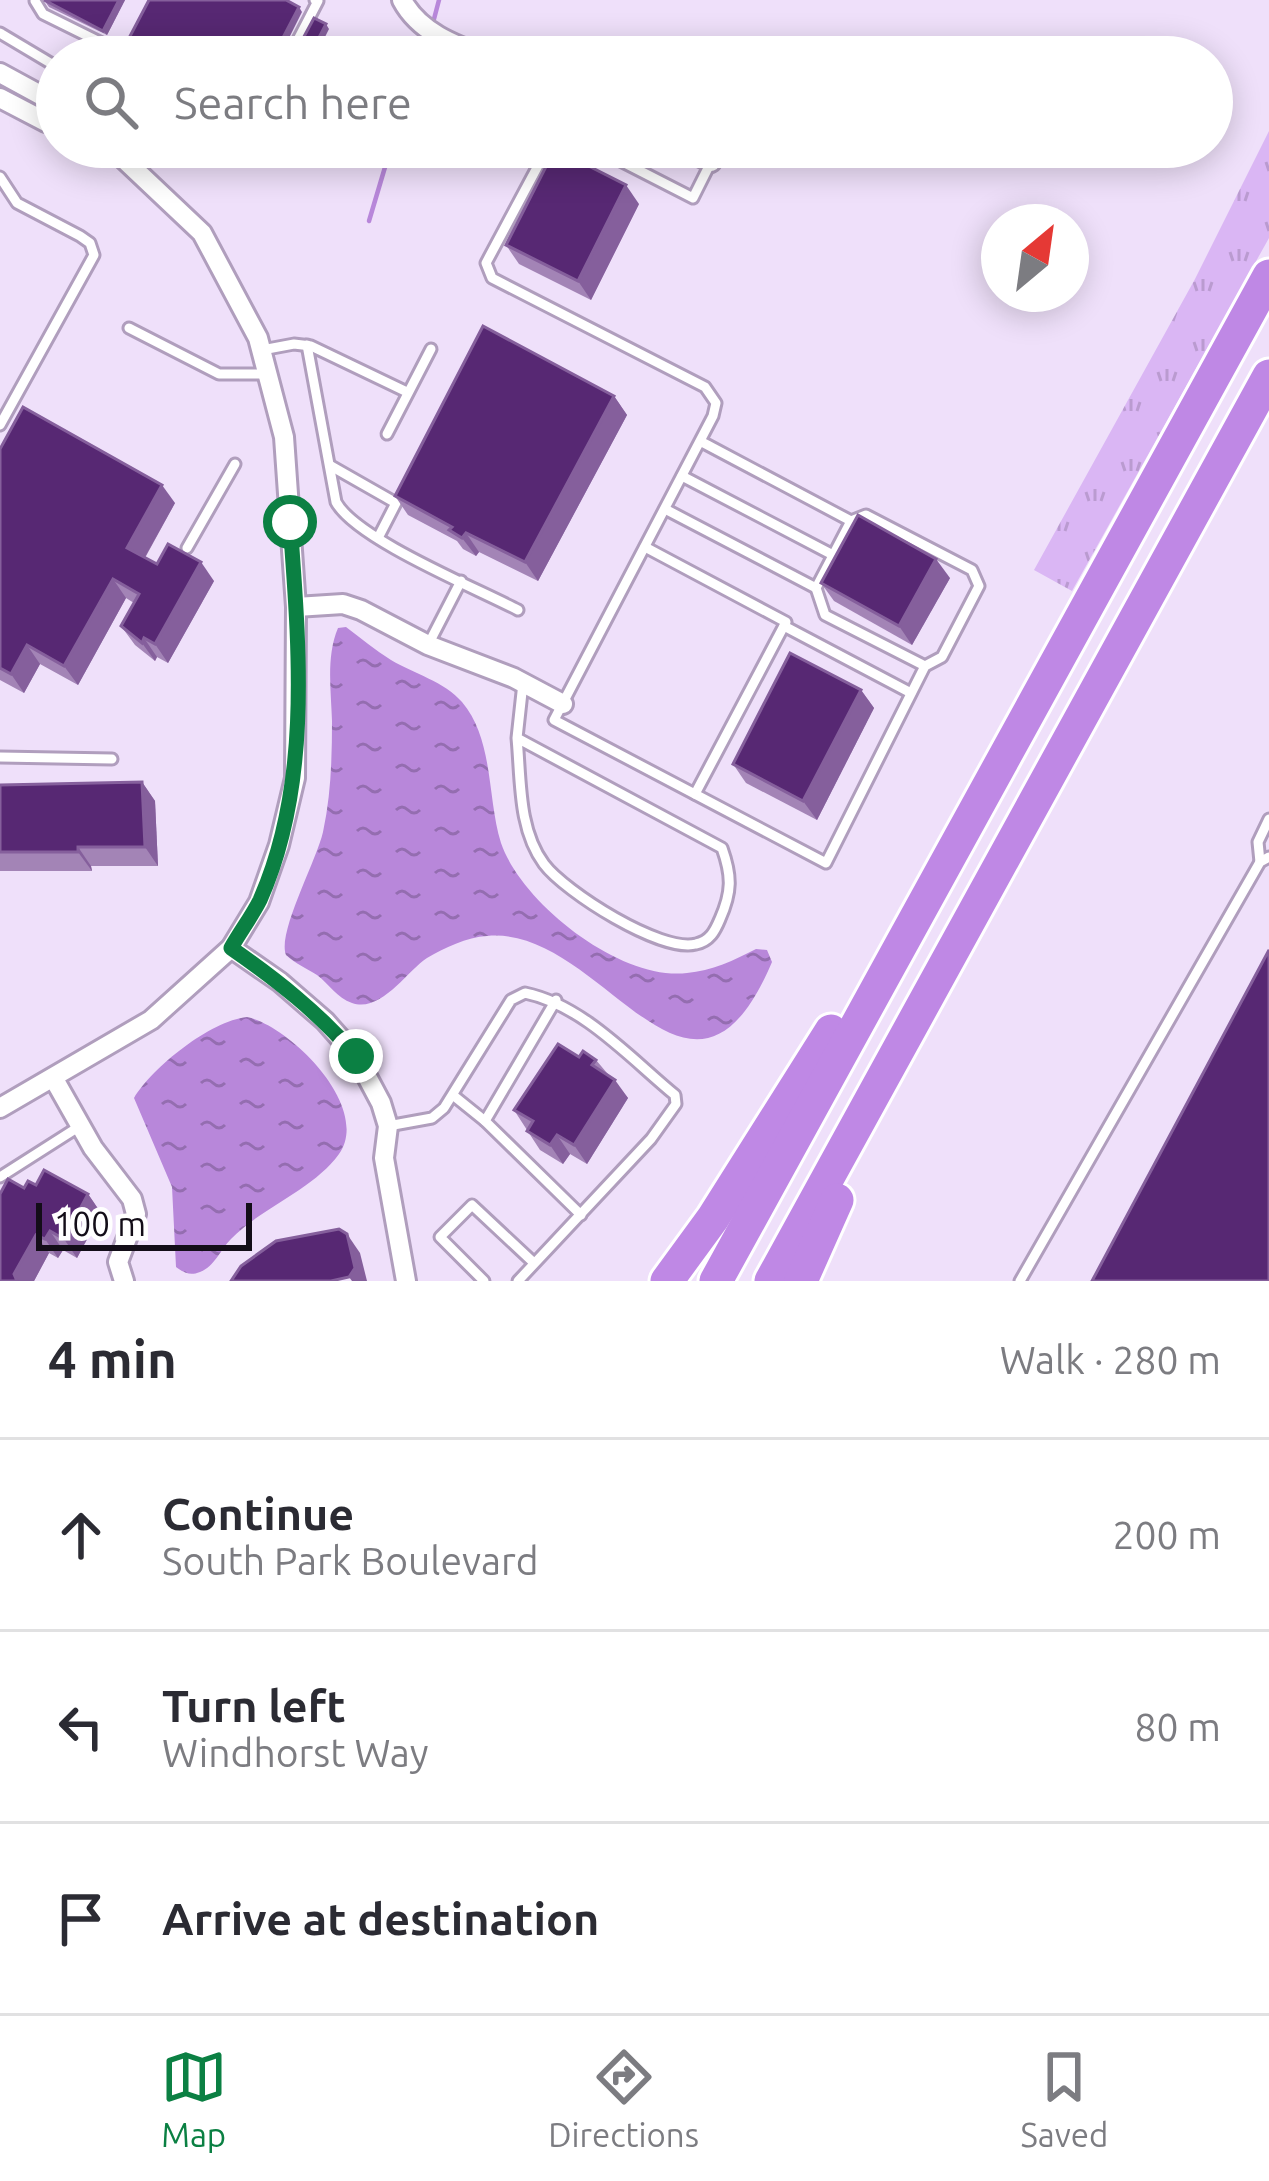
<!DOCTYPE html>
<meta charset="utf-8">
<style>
body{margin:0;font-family:Ubuntu,sans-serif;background:#f7f7f7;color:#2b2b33}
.compass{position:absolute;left:981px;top:204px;width:108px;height:108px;border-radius:50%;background:#fff;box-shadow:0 6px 30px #0003;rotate:29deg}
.scale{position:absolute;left:36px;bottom:30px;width:216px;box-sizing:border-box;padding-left:12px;border:6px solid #130d18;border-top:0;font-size:33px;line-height:42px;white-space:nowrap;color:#130d18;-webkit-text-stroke:9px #fff;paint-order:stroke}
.stop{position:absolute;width:36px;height:36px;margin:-27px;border:9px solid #0b8043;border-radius:50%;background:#fff}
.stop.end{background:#0b8043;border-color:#fff;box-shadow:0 3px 12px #0008}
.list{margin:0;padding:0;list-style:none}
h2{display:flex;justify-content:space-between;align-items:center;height:156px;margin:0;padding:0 48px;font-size:51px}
h2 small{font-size:39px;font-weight:400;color:#7c7c81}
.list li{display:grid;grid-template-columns:78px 1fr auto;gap:36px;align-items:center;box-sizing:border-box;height:192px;padding:0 48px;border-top:3px solid #e1e1e2}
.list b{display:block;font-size:45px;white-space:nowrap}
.list p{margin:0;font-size:39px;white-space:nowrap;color:#7c7c81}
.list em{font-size:39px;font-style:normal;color:#7c7c81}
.icon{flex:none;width:66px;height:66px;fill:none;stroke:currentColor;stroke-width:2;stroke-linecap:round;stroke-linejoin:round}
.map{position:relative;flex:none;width:1269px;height:1281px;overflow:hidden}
.search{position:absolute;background:#fff;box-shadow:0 6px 30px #0003;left:36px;right:36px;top:36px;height:132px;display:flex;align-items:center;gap:30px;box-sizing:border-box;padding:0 42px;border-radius:66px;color:#7c7c81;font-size:45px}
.sheet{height:732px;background:#fff}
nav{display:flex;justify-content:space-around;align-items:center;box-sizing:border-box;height:168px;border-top:3px solid #e1e1e2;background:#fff;font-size:33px;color:#7c7c81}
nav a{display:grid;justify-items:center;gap:6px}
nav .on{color:#0b8043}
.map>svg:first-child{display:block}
.grass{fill:url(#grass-tufts)}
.water{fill:url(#water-ripples)}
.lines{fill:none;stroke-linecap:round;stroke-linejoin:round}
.stream{stroke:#b887da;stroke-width:4.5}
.service-casing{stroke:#b09ebd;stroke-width:15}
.minor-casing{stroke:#b09ebd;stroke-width:24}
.motorway-casing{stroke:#fff;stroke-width:39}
.service{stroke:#fff;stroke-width:9}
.minor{stroke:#fff;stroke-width:18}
.motorway{stroke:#bf88e5;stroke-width:33}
.wall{fill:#a384b6}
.shaded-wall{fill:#855f9c}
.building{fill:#572873;stroke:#855f9c;stroke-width:3}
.route{stroke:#0b8043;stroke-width:15}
</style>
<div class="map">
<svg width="1269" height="1281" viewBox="0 0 1269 1281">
<defs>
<pattern id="grass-tufts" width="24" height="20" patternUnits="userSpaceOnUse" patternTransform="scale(3)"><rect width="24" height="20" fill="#dab6f4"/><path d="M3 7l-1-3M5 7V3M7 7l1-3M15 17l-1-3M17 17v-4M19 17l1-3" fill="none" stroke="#ba9bd0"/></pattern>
<pattern id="water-ripples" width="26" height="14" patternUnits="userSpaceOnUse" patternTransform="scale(3)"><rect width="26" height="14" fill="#b887da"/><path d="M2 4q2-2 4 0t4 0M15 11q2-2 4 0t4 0" fill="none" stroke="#946db0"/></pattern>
</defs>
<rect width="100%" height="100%" fill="#efe0fa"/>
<!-- grass -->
<polygon class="grass" points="1269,131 1269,238 1072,591 1034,570 1195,279"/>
<!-- water -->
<g class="water">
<path d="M346,627C361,638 375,650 391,660C413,673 445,682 462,702C494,740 487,798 501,843C522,904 621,981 687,973C711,971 735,960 756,949L767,950L772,962C690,1155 603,924 487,936C467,937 444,948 427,958C406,972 381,1013 352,1003C337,998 329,984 317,975C306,968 296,964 286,955C277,933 316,862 323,832C331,795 332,758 332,721C331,690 326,656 338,628Z"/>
<path d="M247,1017C290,1026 372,1107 339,1154C313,1190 262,1207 231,1239C221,1249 214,1267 200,1272C190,1276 184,1273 176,1267L172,1187L134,1098C153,1067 210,1021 247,1017Z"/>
</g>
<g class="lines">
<!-- stream -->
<g class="stream">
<polyline points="434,19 439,0"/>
<polyline points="422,57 429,36"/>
<polyline points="369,221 391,147"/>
</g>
<!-- service casing -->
<g class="service-casing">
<g id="service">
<polyline points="35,1 43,14 130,57"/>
<polyline points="0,33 57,67"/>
<polyline points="289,57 318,1 315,0"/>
<polyline points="548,147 486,263 492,278 705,387 716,403 713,416 554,720 826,863 925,666 942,657 979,586 972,570 866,515 851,521 700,441"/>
<polyline points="610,147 607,154 693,198 711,162"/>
<polyline points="0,177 17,203 80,236 90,243 94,255 0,425"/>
<polyline points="129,328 219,374 268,374"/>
<path d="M307,345L336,502C356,539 476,588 518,610"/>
<polyline points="262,350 294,344 311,346 407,392"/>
<polyline points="387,434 431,349"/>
<polyline points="331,466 396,503 378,538"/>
<polyline points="682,476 833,555"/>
<polyline points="665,509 816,588"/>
<polyline points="851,521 816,588 825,615 925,666"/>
<polyline points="645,547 786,622 695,794"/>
<polyline points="187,548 235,464"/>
<polyline points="784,626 911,693"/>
<polyline points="428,645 461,581"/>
<path d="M517,738C521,780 518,829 544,864C565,892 661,953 696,944C710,941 715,931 720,919C732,892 732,876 722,848L517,738L523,683"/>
<polyline points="0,757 112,759"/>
<polyline points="1260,862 1258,842 1269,819"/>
<polyline points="556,1000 485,1121 581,1215"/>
<polyline points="454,1096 485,1121"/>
<path d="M388,1126L432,1118L444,1108L511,1000L525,993C583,1005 630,1058 675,1095L676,1104L651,1139L518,1281"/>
<polyline points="0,1177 80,1126"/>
<polyline points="484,1281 440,1237 472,1205 534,1263"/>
<polyline points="1020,1281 1260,862 1269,857"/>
</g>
</g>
<!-- minor casing -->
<g class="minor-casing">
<g id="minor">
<path d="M402,0C419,32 454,45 487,57"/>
<polyline points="0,73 57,104"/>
<polyline points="0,98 46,122"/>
<polyline points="681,147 711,162"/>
<polyline points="296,607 343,604 361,610 428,645 514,678 563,704"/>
<polyline points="231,948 280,982 325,1021 356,1056 381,1103 388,1126 384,1158 406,1281"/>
<polyline points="54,1079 93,1148 132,1199 136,1214 118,1262 124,1281"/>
<polyline points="0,1108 151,1020 231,948 259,902 279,845 295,778 296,607 284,437 258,338 202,233 111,147"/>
</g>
</g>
<!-- motorway casing -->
<g class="motorway-casing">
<g id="motorway">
<polyline points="667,1281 713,1218 831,1031"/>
<polyline points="716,1281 1269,276"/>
<polyline points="771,1281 1269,376"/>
<polyline points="801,1281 837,1200"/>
</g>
</g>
<!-- service -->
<use href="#service" class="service"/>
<!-- minor -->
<use href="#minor" class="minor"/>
<!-- motorway -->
<use href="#motorway" class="motorway"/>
</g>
<!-- wall -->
<g class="wall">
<polygon points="44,0 125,0 107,35 49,7"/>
<polygon points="639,204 591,300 519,264 506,245"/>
<polygon points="614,396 627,415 538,581 479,552 476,556 463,549 457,541 408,515 395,496"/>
<polygon points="0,449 175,503 145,558 157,564 214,581 168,663 157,657 155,661 135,645 121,626 134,603 126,598 78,685 40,664 24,693 0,680"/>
<polygon points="950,578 912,645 834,601 821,583"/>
<polygon points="861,690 874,708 817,820 746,783 733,764"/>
<polygon points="142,782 155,801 158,866 91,866 92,871 0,871 0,785"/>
<polygon points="579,1057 596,1060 628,1098 587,1164 570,1154 563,1164 540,1150 514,1110"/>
<polygon points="36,1185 88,1194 101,1213 77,1258 63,1250 58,1258 49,1253 34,1281 24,1188"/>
</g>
<!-- shaded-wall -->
<g class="shaded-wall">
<polygon points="119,0 125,0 107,35 103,31"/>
<polygon points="299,7 302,12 281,54 282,57 280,57 277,49"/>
<polygon points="326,24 329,29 315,57 309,57"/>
<polygon points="626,185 639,204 591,300 578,281"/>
<polygon points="614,396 627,415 538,581 525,562"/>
<polygon points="162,485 175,503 140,566 127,548"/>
<polygon points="466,533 479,552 476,556 462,538"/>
<polygon points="936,559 950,578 912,645 899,626"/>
<polygon points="201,562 214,581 168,663 155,644"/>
<polygon points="113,579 126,598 78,685 64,666"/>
<polygon points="144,638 157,657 155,661 142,643"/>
<polygon points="27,645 40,664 24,693 11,674"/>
<polygon points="861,690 874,708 817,820 803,801"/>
<polygon points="142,782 155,801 158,866 145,847"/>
<polygon points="78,847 91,866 92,871 78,852"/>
<polygon points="615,1080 628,1098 587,1164 574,1145"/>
<polygon points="557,1135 570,1154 563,1164 550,1145"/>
<polygon points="88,1194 101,1213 77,1258 64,1239"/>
<polygon points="50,1231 63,1250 58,1258 45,1239"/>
<polygon points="347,1234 360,1253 367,1281 352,1281 349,1277"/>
<polygon points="36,1235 49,1253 34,1281 17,1281 14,1274"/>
</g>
<!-- building -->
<g class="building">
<polygon points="44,0 119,0 103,31"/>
<polygon points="149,0 286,0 299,7 277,49 280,57 153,57 127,42"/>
<polygon points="314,18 326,24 309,57 293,57"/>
<polygon points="555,149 626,185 578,281 506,245"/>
<polygon points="483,326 614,396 525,562 466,533 462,538 449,530 452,527 395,496"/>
<polygon points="23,407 162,485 127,548 157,564 168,544 201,562 155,644 144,638 142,643 121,626 139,594 113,579 64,666 27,645 11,674 0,668 0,449"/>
<polygon points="858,515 936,559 899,626 821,583"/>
<polygon points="790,653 861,690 803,801 733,764"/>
<polygon points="142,782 145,847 78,847 78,852 0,852 0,785"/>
<polygon points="1269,950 1269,1281 1092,1281"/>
<polygon points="558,1044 579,1057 583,1051 596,1060 592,1065 615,1080 574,1145 557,1135 550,1145 527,1131 533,1121 514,1110"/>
<polygon points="44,1170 88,1194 64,1239 50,1231 45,1239 36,1235 14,1274 17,1281 0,1281 0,1194 8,1179 24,1188 28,1181 36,1185"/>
<polygon points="339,1229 347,1234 355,1268 349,1277 331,1281 231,1281 241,1266 276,1241"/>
</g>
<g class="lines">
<!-- route -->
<path class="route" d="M290,522C299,646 312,783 260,900C252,916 240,932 231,948C277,980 319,1013 356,1056"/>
</g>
</svg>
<svg class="compass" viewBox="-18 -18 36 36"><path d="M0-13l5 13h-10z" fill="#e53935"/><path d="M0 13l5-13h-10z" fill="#7c7c81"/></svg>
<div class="scale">100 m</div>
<div class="stop" style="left:290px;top:522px"></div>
<div class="stop end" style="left:356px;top:1056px"></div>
<div class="search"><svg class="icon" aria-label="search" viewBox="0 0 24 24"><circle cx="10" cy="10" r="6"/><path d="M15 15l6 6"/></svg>Search here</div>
</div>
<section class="sheet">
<h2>4 min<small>Walk · 280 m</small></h2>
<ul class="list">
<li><svg class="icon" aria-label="ahead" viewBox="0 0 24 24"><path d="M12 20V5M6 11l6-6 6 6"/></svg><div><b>Continue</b><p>South Park Boulevard</p></div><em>200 m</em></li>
<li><svg class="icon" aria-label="left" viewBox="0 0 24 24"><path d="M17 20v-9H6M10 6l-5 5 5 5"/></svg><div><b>Turn left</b><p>Windhorst Way</p></div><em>80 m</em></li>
<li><svg class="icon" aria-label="arrive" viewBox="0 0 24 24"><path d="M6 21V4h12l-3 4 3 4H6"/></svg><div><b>Arrive at destination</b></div></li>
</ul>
</section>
<nav>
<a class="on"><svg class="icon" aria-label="map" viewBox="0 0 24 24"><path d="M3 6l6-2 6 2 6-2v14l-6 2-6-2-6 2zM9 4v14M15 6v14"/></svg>Map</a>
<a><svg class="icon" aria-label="directions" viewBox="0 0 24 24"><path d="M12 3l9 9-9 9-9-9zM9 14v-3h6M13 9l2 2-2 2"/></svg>Directions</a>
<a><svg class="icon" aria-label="saved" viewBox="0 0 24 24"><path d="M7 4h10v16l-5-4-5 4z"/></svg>Saved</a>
</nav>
